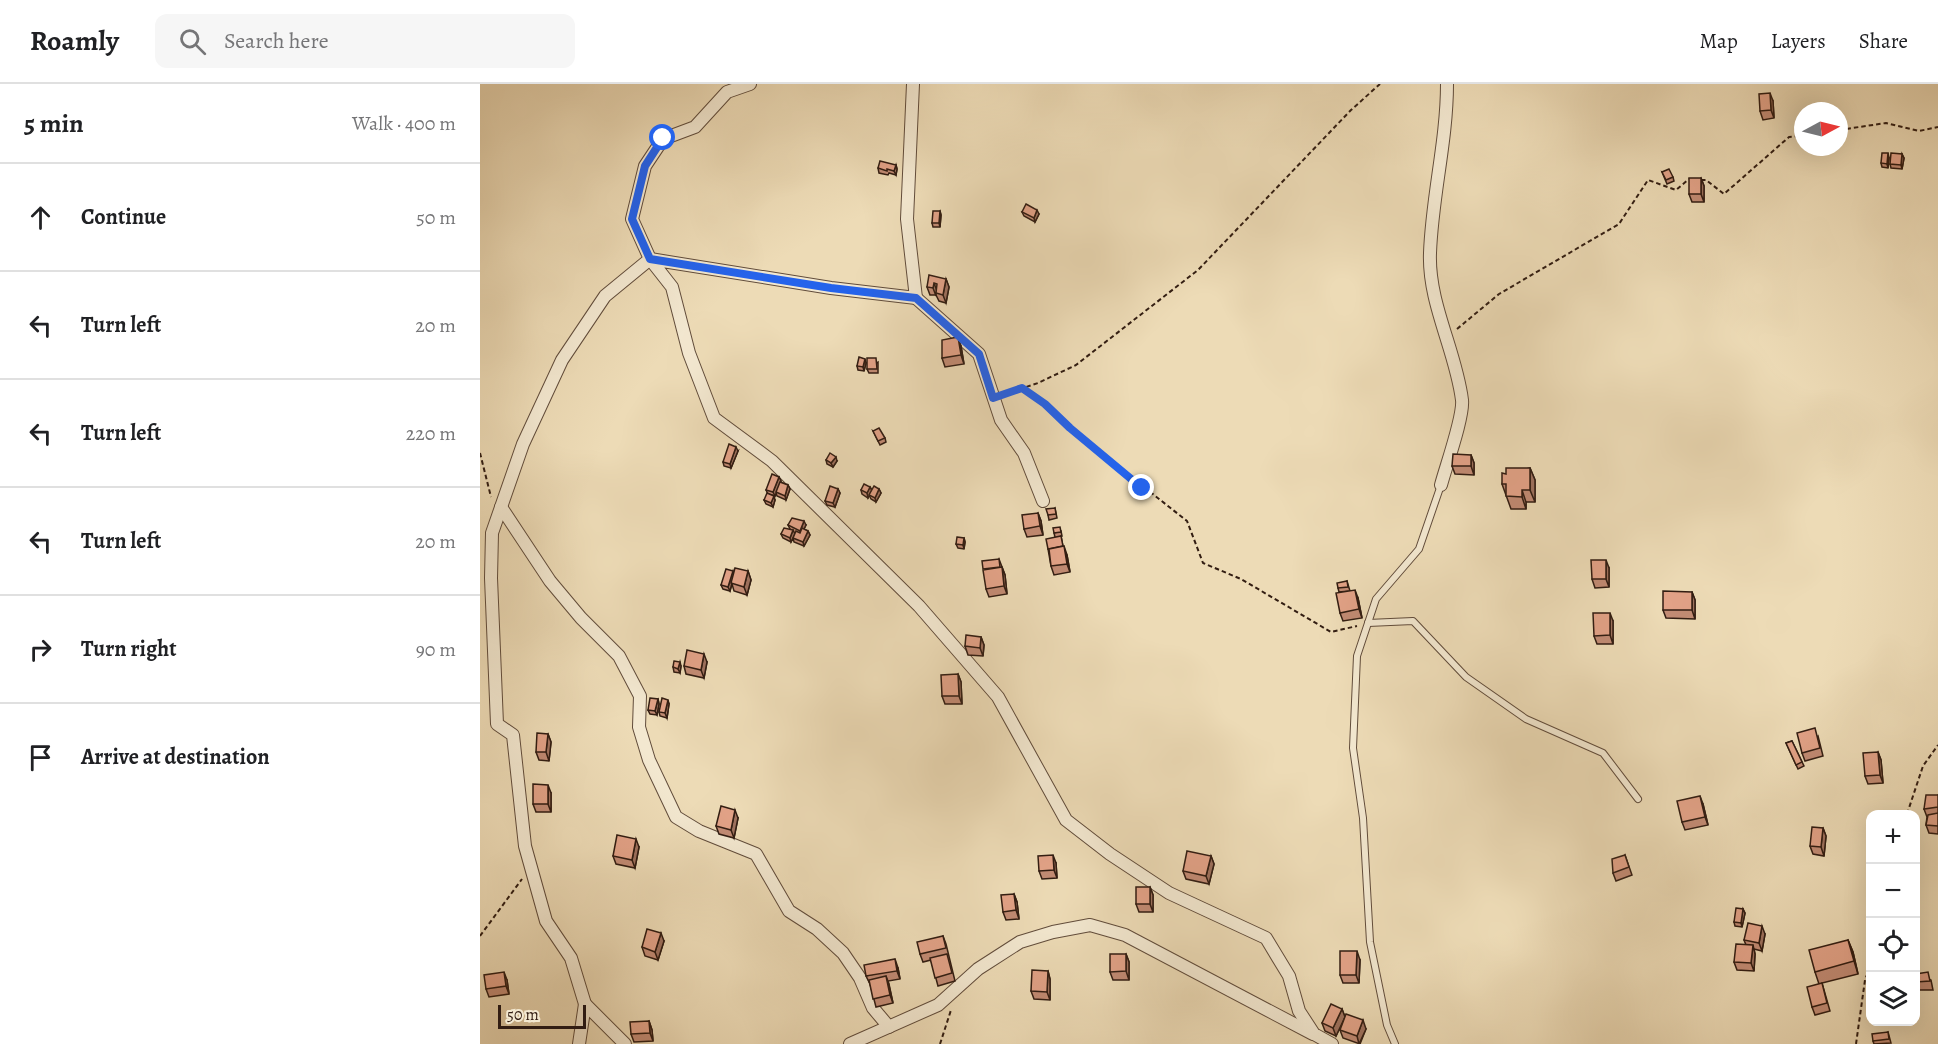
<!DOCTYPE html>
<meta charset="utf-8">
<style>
body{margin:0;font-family:Alegreya,serif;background:#f6f6f6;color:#202124}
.controls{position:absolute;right:18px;bottom:18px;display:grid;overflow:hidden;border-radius:12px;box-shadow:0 6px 24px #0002}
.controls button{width:54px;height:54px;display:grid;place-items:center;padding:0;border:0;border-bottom:2px solid #e0e0e0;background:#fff;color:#202124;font:30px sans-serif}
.compass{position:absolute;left:1314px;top:18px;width:54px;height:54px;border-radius:50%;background:#fff;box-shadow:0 6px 24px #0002;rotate:83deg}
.scale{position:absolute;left:18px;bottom:15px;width:88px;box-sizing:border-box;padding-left:6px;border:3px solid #321d12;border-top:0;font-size:16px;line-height:21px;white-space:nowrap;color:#321d12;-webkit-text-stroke:4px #f3e8d0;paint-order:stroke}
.stop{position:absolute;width:18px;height:18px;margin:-14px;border:4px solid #2563eb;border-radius:50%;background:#fff}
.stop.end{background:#2563eb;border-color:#fff;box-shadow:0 2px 6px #0008}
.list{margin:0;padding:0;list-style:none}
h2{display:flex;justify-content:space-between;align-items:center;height:78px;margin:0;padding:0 24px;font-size:26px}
h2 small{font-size:20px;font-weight:400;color:#757577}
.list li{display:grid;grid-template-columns:39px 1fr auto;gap:18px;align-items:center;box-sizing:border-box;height:108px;padding:0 24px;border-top:2px solid #e0e0e0}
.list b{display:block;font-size:22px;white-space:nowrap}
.list em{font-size:20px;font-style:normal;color:#757577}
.icon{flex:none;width:33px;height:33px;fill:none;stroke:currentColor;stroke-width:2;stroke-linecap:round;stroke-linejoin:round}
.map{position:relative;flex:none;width:1458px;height:960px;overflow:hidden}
header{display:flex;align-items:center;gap:36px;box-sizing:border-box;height:84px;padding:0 30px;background:#fff;border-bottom:2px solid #e0e0e0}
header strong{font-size:28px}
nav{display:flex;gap:33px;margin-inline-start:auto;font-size:21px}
.search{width:420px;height:54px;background:#f6f6f6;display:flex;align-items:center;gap:15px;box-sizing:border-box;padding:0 21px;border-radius:12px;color:#757577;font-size:22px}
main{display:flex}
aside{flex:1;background:#fff}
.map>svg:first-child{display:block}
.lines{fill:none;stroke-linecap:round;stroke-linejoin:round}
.lane-casing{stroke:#614c3b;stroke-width:8}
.street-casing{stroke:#614c3b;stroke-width:14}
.path{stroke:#321d12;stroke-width:2;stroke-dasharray:4.5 3;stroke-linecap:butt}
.lane{stroke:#f3e8d0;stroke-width:6}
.street{stroke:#f3e8d0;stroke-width:12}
.wall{fill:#c28b74;stroke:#321d12;stroke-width:1.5}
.shaded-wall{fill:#9e715e;stroke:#321d12;stroke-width:1.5}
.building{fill:#e2a287;stroke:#321d12;stroke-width:1.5}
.route{stroke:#2563eb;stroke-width:8}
</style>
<header>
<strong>Roamly</strong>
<div class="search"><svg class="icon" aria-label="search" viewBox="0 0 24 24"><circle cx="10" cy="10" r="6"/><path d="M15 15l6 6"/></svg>Search here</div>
<nav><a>Map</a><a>Layers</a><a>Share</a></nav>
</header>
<main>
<aside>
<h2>5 min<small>Walk · 400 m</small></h2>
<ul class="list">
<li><svg class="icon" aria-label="ahead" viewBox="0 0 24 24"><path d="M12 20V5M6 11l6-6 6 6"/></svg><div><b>Continue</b></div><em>50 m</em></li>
<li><svg class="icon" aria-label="left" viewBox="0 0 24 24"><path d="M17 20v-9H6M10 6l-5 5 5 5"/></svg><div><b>Turn left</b></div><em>20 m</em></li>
<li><svg class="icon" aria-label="left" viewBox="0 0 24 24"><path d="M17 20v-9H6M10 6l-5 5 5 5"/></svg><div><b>Turn left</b></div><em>220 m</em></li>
<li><svg class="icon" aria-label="left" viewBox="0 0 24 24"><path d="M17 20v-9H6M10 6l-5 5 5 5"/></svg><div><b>Turn left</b></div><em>20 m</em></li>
<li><svg class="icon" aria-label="right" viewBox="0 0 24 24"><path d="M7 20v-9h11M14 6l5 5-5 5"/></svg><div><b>Turn right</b></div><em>90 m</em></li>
<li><svg class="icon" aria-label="arrive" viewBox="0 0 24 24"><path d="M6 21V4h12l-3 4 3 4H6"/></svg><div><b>Arrive at destination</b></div></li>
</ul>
</aside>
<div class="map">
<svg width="1458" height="960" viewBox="0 0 1458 960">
<rect width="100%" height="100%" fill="#eddbb6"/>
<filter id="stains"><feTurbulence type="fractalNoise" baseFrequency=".00333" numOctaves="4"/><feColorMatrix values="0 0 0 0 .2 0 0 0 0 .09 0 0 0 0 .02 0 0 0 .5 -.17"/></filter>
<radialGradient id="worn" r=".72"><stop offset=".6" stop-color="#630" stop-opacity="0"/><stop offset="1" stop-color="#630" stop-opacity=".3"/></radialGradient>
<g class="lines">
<!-- lane casing -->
<g class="lane-casing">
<g id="lane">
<polyline points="888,539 933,537 986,593 1046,635 1123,669 1158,715"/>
<polyline points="915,960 907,941 890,858 883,734 873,664 877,572 896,515 939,465 961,401"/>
</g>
</g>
<!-- street casing -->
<g class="street-casing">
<g id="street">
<polyline points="433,0 427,135 436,214 351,204 170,175 192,203 209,269 234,334 292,377 439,522 518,613 586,736 630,770 689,809 786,854 809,892 819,927 834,950 852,960"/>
<polyline points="436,214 499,270 521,336 544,369 563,417"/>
<path d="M961,401C966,382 984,332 982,316C976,267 948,219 950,169C952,112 967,57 967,0"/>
<polyline points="21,423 70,497 101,534 139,572 160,612 159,643 169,676 196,733 219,747 276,770 309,827 337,845 363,869 380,894 393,924 409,943"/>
<polyline points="105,920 91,874 66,837 45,762 33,651 17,640 11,494 12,449 43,360 82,276 125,212 170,175 152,135 165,82 183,55 215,43 247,8 270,0"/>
<polyline points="99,960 105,920 145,960"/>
<polyline points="370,960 458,921 498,885 540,858 573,848 610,841 645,851 833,950"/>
</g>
</g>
<!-- path -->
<g class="path">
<polyline points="1359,46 1406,39 1439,47 1458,43"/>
<polyline points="1221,96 1226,96 1244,110 1309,53 1323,52"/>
<polyline points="977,245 1019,210 1139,140 1168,96 1196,106 1209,95"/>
<polyline points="542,304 565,320 589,344 707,437 723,479 761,495 851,548 877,542"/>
<polyline points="525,310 558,299 596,281 718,186 871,26 900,0"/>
<polyline points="0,369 11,413"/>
<polyline points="1427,730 1443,682 1458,661"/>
<polyline points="0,852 42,795"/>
<polyline points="460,960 471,926"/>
<polyline points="1376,960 1385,896 1390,883"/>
</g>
<!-- lane -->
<use href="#lane" class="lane"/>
<!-- street -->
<use href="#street" class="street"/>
</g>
<!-- wall -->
<g class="wall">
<polygon points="1293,17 1294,34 1283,36 1280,27"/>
<polygon points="1422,70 1424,74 1422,85 1411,84 1410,80"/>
<polygon points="1409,74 1408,84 1402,83 1401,79"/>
<polygon points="416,81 417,85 416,91 409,89 408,91 399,89 398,84"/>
<polygon points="1182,88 1193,93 1194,97 1187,100"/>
<polygon points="1221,94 1224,102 1224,118 1212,118 1209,110"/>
<polygon points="460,127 461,131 460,143 453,143 452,139"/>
<polygon points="542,128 559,130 555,138 544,132"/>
<polygon points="466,195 469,203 466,219 459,217 456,211 450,211 447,203"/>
<polygon points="481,262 484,280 465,283 462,274"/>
<polygon points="398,278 398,289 389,289 387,285"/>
<polygon points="386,279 384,287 378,286 377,282"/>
<polygon points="393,347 405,354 406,358 400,361"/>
<polygon points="258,367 251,384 244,382 243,378"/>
<polygon points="991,371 994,379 994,391 975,390 972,382"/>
<polygon points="346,376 357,377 353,383 347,380"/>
<polygon points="1050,384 1055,396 1055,418 1046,418 1046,425 1031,425 1022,400 1026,390"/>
<polygon points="299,393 301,397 300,398 308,401 310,405 306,416 297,412 296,409 295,412 288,410 286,406"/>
<polygon points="390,403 392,406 399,405 401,409 396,418 391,415 389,411 388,414 382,410 381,406"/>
<polygon points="358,405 360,409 355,423 347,421 345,417"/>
<polygon points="284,416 295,416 293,423 286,420"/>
<polygon points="575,424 577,434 569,436 568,431"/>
<polygon points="558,429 561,437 563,451 547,453 544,445"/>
<polygon points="308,441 326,441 324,445 328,447 330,451 324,462 314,458 313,454 311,458 303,454 301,450 310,445"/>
<polygon points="581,447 582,452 581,452 583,463 587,471 590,488 574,491 571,482 568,465 575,453 574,449"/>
<polygon points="484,454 485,458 484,465 478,464 476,460"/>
<polygon points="519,475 525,491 527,510 509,513 506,505"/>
<polygon points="1129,484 1129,503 1115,504 1112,495"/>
<polygon points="268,487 271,496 267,511 254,507 252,500 250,507 243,505 241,501 254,490"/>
<polygon points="867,497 870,507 859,508 858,504"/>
<polygon points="1212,508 1215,516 1215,535 1186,534 1183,526"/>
<polygon points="878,514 882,534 863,537 860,529"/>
<polygon points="1133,537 1133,560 1117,560 1114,552"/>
<polygon points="501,553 504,561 503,572 488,571 485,562"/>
<polygon points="227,578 224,594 206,590 204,582"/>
<polygon points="201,582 200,589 194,588 193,583"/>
<polygon points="478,590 481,598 482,620 465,620 462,612"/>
<polygon points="178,615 179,620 177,631 170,630 168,626"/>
<polygon points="189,620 187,634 180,632 179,628"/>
<polygon points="68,650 71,658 69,677 59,676 56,668"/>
<polygon points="1338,652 1343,672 1325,677 1322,669"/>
<polygon points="1312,657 1324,682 1318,685 1306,659"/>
<polygon points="1398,668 1401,676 1403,699 1388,700 1385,692"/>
<polygon points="71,709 71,728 56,728 53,720"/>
<polygon points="1458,711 1458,750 1449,749 1446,741 1447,733 1444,725"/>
<polygon points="1223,720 1228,741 1205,746 1202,738"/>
<polygon points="258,734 254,754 239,750 236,742"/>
<polygon points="1343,744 1346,752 1344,772 1333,770 1330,762"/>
<polygon points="159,763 155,784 136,780 133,772"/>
<polygon points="1145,771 1152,791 1136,797 1133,789"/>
<polygon points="731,772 734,780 729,800 706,795 703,787"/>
<polygon points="576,779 577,794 562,795 559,787"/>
<polygon points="670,803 673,811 673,828 659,828 656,820"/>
<polygon points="534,810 537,818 539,835 526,836 523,828"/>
<polygon points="1263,825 1265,829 1262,843 1255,842 1254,838"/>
<polygon points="1285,850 1282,867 1274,865 1275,870 1274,887 1257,886 1254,878 1266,861 1264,856"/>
<polygon points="463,852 466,860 475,897 458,902 451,876 443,878 440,870"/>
<polygon points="1368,856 1373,868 1378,890 1342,899 1350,927 1335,931 1332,923 1339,900 1335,888"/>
<polygon points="184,857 178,876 165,872 162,863"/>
<polygon points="646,870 649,878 649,896 633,896 630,888"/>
<polygon points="880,876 879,899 863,899 860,891"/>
<polygon points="418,884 420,895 408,897 413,919 396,923 390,900 386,892"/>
<polygon points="568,887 570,895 570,916 554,915 551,907"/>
<polygon points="1436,890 1451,896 1453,906 1436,906"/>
<polygon points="27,896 29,910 9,913 6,905"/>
<polygon points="862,925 865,933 856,952 845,947 842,939"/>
<polygon points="169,937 172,946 173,957 154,958 151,950"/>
<polygon points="886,945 880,960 863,954 860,946"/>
<polygon points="1408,948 1411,959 1394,960 1393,957"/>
</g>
<!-- shaded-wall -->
<g class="shaded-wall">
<polygon points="1290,9 1293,17 1294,34 1291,26"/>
<polygon points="1408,69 1409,74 1408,84 1407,80"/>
<polygon points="1422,70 1424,74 1422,85 1421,81"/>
<polygon points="416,81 417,85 416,91 414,87"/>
<polygon points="1221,94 1224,102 1224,118 1221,110"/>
<polygon points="557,126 559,130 555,138 554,134"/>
<polygon points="460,127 461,131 460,143 459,139"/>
<polygon points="466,195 469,203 466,219 463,211"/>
<polygon points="454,199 457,207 456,209 456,212 453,204"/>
<polygon points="478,253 481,262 484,280 481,271"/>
<polygon points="385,275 386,279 384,287 383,283"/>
<polygon points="256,363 258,367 251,384 250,380"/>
<polygon points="991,371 994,379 994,391 991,382"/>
<polygon points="356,373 357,377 353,383 351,379"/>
<polygon points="1050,384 1055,396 1055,418 1050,406"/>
<polygon points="299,393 301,397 295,412 293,408"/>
<polygon points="308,401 310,405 306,416 305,412"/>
<polygon points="390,403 392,407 388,414 387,409"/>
<polygon points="358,405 360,409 355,423 353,419"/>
<polygon points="399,405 401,409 396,418 395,414"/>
<polygon points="1042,406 1046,418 1046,425 1042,413"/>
<polygon points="294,412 295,416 293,423 291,419"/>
<polygon points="558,429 561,437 563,451 560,442"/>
<polygon points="324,437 326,441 321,451 320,447"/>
<polygon points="313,446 315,450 311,458 310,454"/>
<polygon points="328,447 330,451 324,462 323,458"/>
<polygon points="484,454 485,458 484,465 483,461"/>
<polygon points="584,462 587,471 590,488 587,480"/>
<polygon points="1126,476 1129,484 1129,503 1126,495"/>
<polygon points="522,483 525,491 527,510 524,502"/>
<polygon points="253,487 254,491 250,507 248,503"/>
<polygon points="268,487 271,496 267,511 264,503"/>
<polygon points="875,506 878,514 882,534 879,525"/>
<polygon points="1212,508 1215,516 1215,535 1212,526"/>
<polygon points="1130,529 1133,537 1133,560 1130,551"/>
<polygon points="501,553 504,561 503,572 500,564"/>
<polygon points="224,570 227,578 224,594 221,586"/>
<polygon points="200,578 201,582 200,589 198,585"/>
<polygon points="478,590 481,598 482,620 479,612"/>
<polygon points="178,615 179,620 177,631 175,627"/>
<polygon points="188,616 189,620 187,634 185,629"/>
<polygon points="68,650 71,658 69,677 66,668"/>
<polygon points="1398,668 1401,676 1403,699 1400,691"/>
<polygon points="68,701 71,709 71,728 68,720"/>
<polygon points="1220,712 1223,720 1228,741 1225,733"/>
<polygon points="255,726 258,734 254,754 251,746"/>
<polygon points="1343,744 1346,752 1344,772 1341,763"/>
<polygon points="156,755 159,763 155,784 152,776"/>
<polygon points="573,771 576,779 577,794 574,786"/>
<polygon points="731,772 734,780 729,800 726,792"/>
<polygon points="670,803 673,811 673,828 670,820"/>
<polygon points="534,810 537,818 539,835 536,826"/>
<polygon points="1263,825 1265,829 1262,843 1261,839"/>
<polygon points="1282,842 1285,850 1282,867 1279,859"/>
<polygon points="181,849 184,857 178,876 175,868"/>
<polygon points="1368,856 1373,868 1378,890 1374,877"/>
<polygon points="1273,861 1275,870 1274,887 1271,879"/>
<polygon points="877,867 880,876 879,899 876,891"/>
<polygon points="646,870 649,878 649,896 646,887"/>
<polygon points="415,875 418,884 420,895 417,887"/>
<polygon points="568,887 570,895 570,916 567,908"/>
<polygon points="24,888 27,896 29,910 26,902"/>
<polygon points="406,892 409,900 413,919 410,911"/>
<polygon points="862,925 865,933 856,952 853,944"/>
<polygon points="883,936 886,945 879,960 877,952"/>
<polygon points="169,937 172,946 173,957 170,949"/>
</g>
<!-- building -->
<g class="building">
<polygon points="1290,9 1291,26 1280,27 1279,10"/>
<polygon points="1402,69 1408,69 1407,80 1401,79"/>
<polygon points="1411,69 1422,70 1421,81 1410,80"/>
<polygon points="400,77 416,81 414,87 407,85 407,87 398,84"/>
<polygon points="1189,85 1193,93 1186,96 1182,88"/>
<rect x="1209" y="94" width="12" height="16"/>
<polygon points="546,120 557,126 554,134 542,128"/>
<polygon points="453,127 460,127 459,139 452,139"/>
<polygon points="449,191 466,195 463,211 456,209 457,200 454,199 453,204 447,203"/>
<polygon points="478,253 481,271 462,274 462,256"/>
<polygon points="379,273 385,275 383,283 377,282"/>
<polygon points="387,274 396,274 397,285 387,285"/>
<polygon points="399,344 405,354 398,357 393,347"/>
<polygon points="249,360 256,363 250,380 243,378"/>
<polygon points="350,369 356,373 351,379 346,376"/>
<polygon points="973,370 991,371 991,382 972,382"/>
<polygon points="1026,384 1050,384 1050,406 1042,406 1042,413 1026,412 1026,400 1022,400 1022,389 1026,390"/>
<polygon points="292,390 299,393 293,408 286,406"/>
<polygon points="300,398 308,401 305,412 296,408"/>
<polygon points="384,400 390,403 387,409 381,406"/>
<polygon points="350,402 358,405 353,419 345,417"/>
<polygon points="394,402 399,405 395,414 389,411"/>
<polygon points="287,409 294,412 291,419 284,416"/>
<polygon points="575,424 576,430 568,431 566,425"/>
<polygon points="558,429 560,442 544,445 542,431"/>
<polygon points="312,434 324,437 320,447 308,441"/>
<polygon points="580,443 581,448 574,449 573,444"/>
<polygon points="304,444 313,446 310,454 301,450"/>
<polygon points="322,444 328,447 323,458 313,454 316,447 320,449"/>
<polygon points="581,452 583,462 568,465 566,455"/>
<polygon points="477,453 484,454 483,461 476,460"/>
<polygon points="584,462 587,480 571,482 569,465"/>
<polygon points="519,475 520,483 503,485 502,477"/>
<polygon points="1111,476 1126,476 1126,495 1112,495"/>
<polygon points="522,483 524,502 506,505 503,486"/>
<polygon points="255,484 268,487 264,503 251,499"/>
<polygon points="246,485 253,487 248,503 241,501"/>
<polygon points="867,497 868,503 858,504 857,499"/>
<polygon points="875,506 879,525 860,529 856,509"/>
<polygon points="1183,507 1212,508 1212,526 1183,526"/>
<polygon points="1113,529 1130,529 1130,551 1114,552"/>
<polygon points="486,551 501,553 500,564 485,562"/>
<polygon points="207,566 224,570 221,586 204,582"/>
<polygon points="194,577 200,578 198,585 193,583"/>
<polygon points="478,590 479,612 462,612 461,591"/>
<polygon points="170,614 178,615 175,627 168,626"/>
<polygon points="182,614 188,616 185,629 179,628"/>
<polygon points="1335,644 1340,664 1322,669 1317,649"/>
<polygon points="57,649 68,650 66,668 56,668"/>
<polygon points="1312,657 1322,678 1316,681 1306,659"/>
<polygon points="1398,668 1400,691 1385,692 1383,669"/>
<polygon points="53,700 68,701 68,720 53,720"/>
<polygon points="1446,711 1458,711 1458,723 1444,725"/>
<polygon points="1220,712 1225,733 1202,738 1197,717"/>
<polygon points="241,722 255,726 251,746 236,742"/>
<polygon points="1458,729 1458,742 1446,741 1448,731"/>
<polygon points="1332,743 1343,744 1341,763 1330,762"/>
<polygon points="137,751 156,755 152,776 133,772"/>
<polygon points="707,767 731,772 726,792 703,787"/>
<polygon points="573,771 574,786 559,787 558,772"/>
<polygon points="1145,771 1149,783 1133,789 1132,775"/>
<rect x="656" y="803" width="14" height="17"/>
<polygon points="534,810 536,826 523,828 521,811"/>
<polygon points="1256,824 1263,825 1261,839 1254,838"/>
<polygon points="1268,839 1282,842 1279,859 1264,856"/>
<polygon points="167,845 181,849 175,868 162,863"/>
<polygon points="463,852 466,864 440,870 437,858"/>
<polygon points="1368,856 1374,877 1335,888 1329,866"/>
<polygon points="1256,860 1273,861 1271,879 1254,878"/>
<polygon points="860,867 877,867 876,891 860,891"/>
<polygon points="467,870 472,889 455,894 450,874"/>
<polygon points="630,870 646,870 646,887 630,888"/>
<polygon points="415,875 417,887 386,892 384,881"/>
<polygon points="552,886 568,887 567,908 551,907"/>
<polygon points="24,888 26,902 6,905 4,891"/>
<polygon points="1448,888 1450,897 1436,898 1436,890"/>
<polygon points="406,892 410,911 393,915 389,896"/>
<polygon points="1342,899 1347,919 1332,923 1327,903"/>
<polygon points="851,920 862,925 853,944 842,939"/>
<polygon points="866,930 883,936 877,952 860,946"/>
<polygon points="169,937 170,949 151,950 150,938"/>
<polygon points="1408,948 1409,955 1393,957 1392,950"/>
</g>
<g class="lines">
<!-- route -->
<polyline class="route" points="183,54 165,82 152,135 170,175 351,204 436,214 499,270 513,314 542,304 565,320 590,344 662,404"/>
</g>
<rect width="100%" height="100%" filter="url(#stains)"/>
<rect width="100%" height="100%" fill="url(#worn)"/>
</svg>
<div class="controls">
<button>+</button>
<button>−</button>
<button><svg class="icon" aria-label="locate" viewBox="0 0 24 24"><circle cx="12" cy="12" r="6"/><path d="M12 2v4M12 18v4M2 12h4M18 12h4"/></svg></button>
<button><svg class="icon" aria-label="layers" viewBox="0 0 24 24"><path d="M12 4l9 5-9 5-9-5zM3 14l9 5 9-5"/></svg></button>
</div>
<svg class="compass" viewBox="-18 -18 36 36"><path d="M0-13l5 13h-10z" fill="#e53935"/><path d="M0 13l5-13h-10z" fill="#757577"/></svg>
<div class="scale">50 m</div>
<div class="stop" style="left:183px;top:54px"></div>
<div class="stop end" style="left:662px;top:404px"></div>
</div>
</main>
